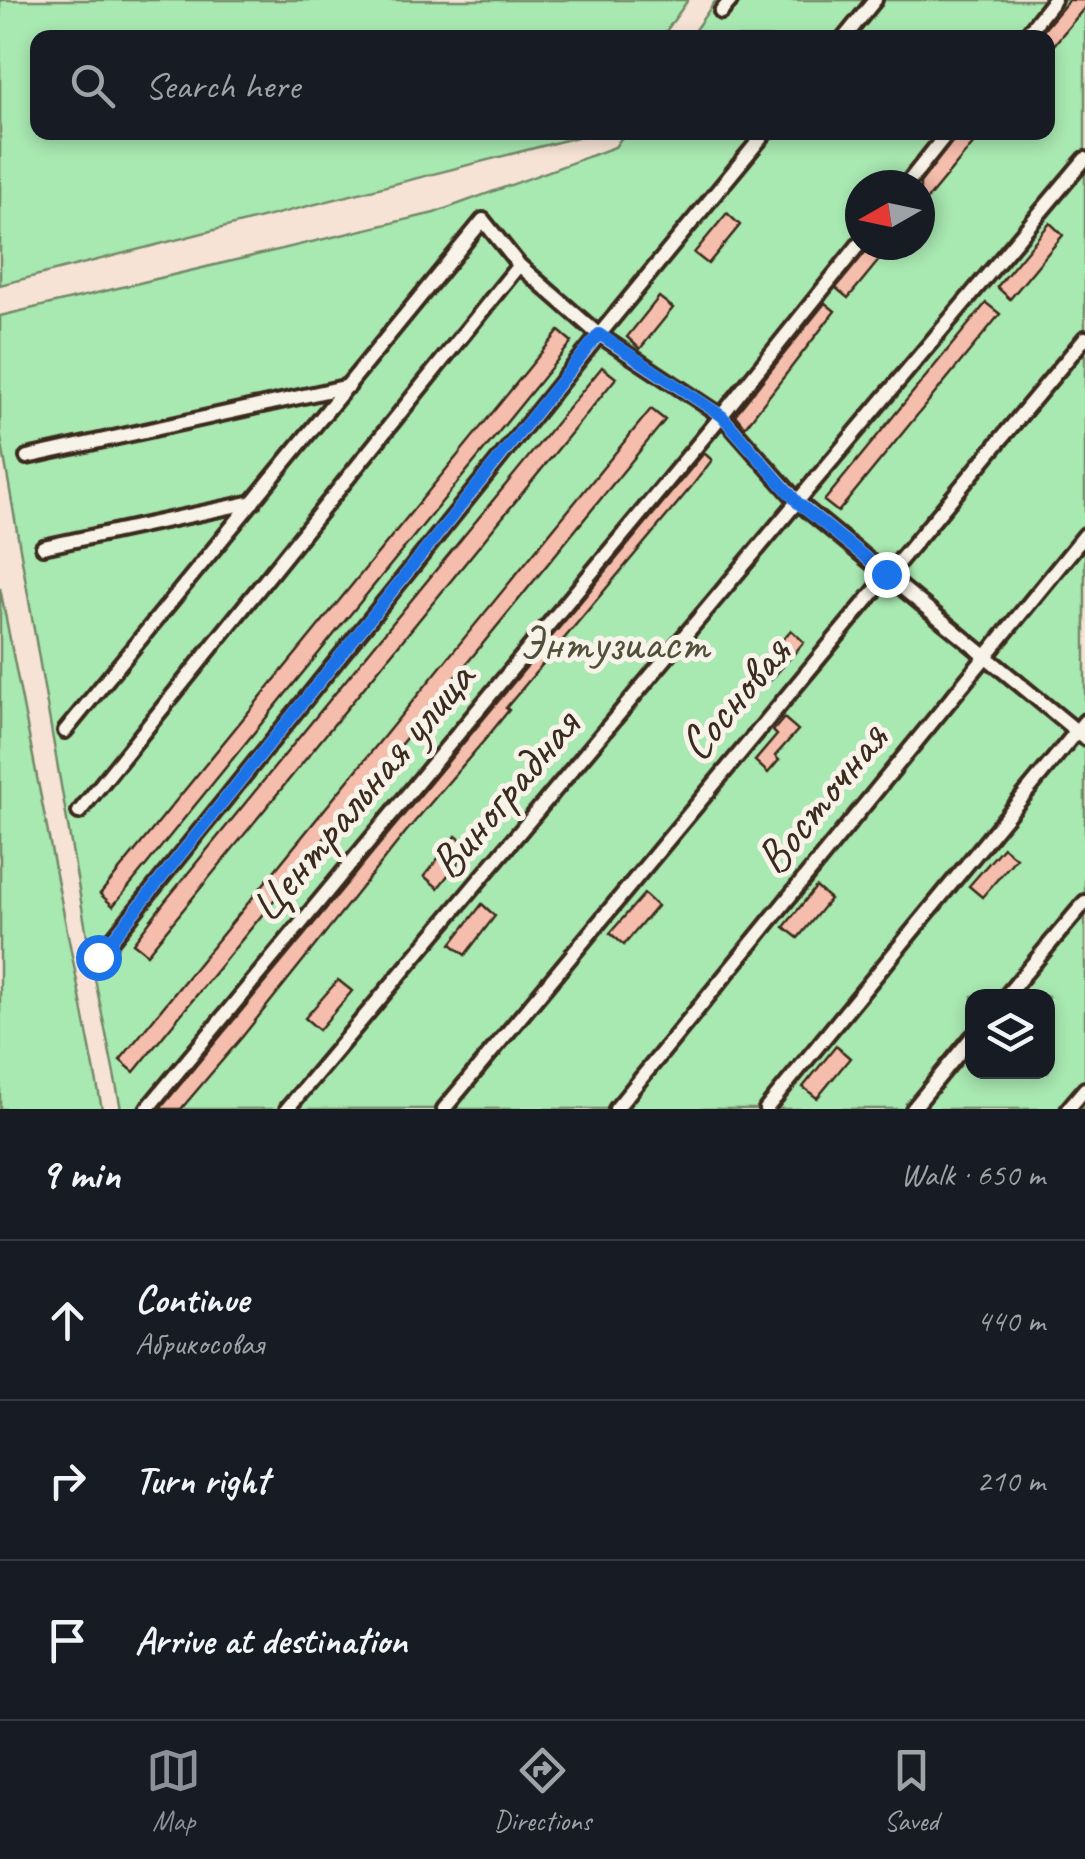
<!DOCTYPE html>
<meta charset="utf-8">
<style>
body{margin:0;font-family:Caveat,sans-serif;background:#242831;color:#f1f3f6}
.controls{position:absolute;right:30px;bottom:30px;display:grid;overflow:hidden;border-radius:20px;box-shadow:0 5px 15px #0003}
.controls button{width:90px;height:90px;display:grid;place-items:center;padding:0;border:0;border-bottom:2px solid #363941;background:#171b24;color:#f1f3f6;font:50px sans-serif}
.compass{position:absolute;left:845px;top:170px;width:90px;height:90px;border-radius:50%;background:#171b24;box-shadow:0 5px 15px #0003;rotate:261deg}
.stop{position:absolute;width:30px;height:30px;margin:-22px;border:8px solid #1a73e8;border-radius:50%;background:#fff}
.stop.end{background:#1a73e8;border-color:#fff;box-shadow:0 2px 10px #0008}
.list{margin:0;padding:0;list-style:none}
h2{display:flex;justify-content:space-between;align-items:center;height:130px;margin:0;padding:0 40px;font-size:42px}
h2 small{font-size:32px;font-weight:400;color:#9ea1a6}
.list li{display:grid;grid-template-columns:65px 1fr auto;gap:30px;align-items:center;box-sizing:border-box;height:160px;padding:0 40px;border-top:2px solid #363941}
.list b{display:block;font-size:38px;white-space:nowrap}
.list p{margin:0;font-size:32px;white-space:nowrap;color:#9ea1a6}
.list em{font-size:32px;font-style:normal;color:#9ea1a6}
.icon{flex:none;width:55px;height:55px;fill:none;stroke:currentColor;stroke-width:2;stroke-linecap:round;stroke-linejoin:round}
.map{position:relative;flex:none;width:1085px;height:1109px;overflow:hidden}
.search{position:absolute;background:#171b24;box-shadow:0 5px 15px #0003;left:30px;right:30px;top:30px;height:110px;display:flex;align-items:center;gap:25px;box-sizing:border-box;padding:0 35px;border-radius:20px;color:#9ea1a6;font-size:38px}
.sheet{height:610px;background:#171b24}
nav{display:flex;justify-content:space-around;align-items:center;box-sizing:border-box;height:140px;border-top:2px solid #363941;background:#171b24;font-size:28px;color:#9ea1a6}
nav a{display:grid;justify-items:center;gap:5px}
nav .on{color:#8c9099}
.map>svg:first-child{display:block}
.green{fill:#a8e8b1;stroke:#728968;stroke-width:2.5;fill-rule:evenodd}
.building{fill:#f5bdab;stroke:#3b2a1e;stroke-width:2.5}
.lines{fill:none;stroke-linecap:round;stroke-linejoin:round}
.minor-casing{stroke:#3b2a1e;stroke-width:20}
.minor{stroke:#f7f3e8;stroke-width:12}
.route{stroke:#1a73e8;stroke-width:12}
.labels{text-anchor:middle;dominant-baseline:central;stroke-width:10;stroke-linejoin:round;paint-order:stroke}
.park-label{font-size:48px;fill:#51503b;stroke:#f7f3e8}
.street-label{font-size:48px;fill:#3b2a1e;stroke:#f7f3e8}
</style>
<div class="map">
<svg width="1085" height="1109" viewBox="0 0 1085 1109">
<rect width="100%" height="100%" fill="#f6e3d6"/>
<filter id="ink" filterUnits="userSpaceOnUse"><feTurbulence type="fractalNoise" baseFrequency=".01" numOctaves="2"/><feDisplacementMap in="SourceGraphic" scale="20" xChannelSelector="R" yChannelSelector="G"/><feConvolveMatrix kernelMatrix="1 2 1 2 8 2 1 2 1" color-interpolation-filters="sRGB"/></filter>
<g filter="url(#ink)">
<!-- green -->
<g class="green">
<polygon points="0,0 688,0 662,37 38,38 38,132 593,133 0,285"/>
<path d="M716,0H1085V1109H121L91,959L0,433V316L434,213L615,147L625,133L1048,132V38L690,37ZM860,185H920V245H860ZM972,996H1048V1072H972Z"/>
<polygon points="0,588 102,1109 0,1109"/>
</g>
<!-- building -->
<g class="building">
<polygon points="1069,0 1085,0 1085,7 1048,52 1048,38 1037,38"/>
<polygon points="960,132 983,132 920,208 920,183"/>
<polygon points="727,213 740,225 708,264 694,253"/>
<polygon points="1050,223 1063,235 1010,299 997,287"/>
<polygon points="868,249 880,259 848,298 836,288"/>
<polygon points="659,297 673,308 640,349 627,337"/>
<polygon points="825,303 835,311 745,427 735,415"/>
<polygon points="986,303 1000,314 838,512 824,501"/>
<polygon points="559,331 572,342 113,906 100,894"/>
<polygon points="602,367 616,378 147,954 133,943 166,900"/>
<polygon points="651,409 665,420 134,1072 120,1060"/>
<polygon points="704,453 712,460 692,486 506,708 509,710 488,736 405,833 243,1036 181,1109 160,1109"/>
<polygon points="791,630 804,642 771,680 757,669"/>
<polygon points="784,718 798,730 775,756 779,760 768,773 755,761 777,735 773,731"/>
<polygon points="456,836 470,847 438,888 424,876"/>
<polygon points="1003,847 1016,858 982,897 969,886"/>
<polygon points="816,887 830,899 798,938 784,927"/>
<polygon points="644,894 657,906 624,945 610,933"/>
<polygon points="482,904 495,916 465,955 451,944"/>
<polygon points="338,980 352,991 319,1030 305,1018"/>
<polygon points="836,1046 850,1058 817,1098 803,1087"/>
</g>
<g class="lines">
<!-- minor casing -->
<g class="minor-casing">
<g id="minor">
<polyline points="721,12 731,0"/>
<polyline points="844,38 875,0"/>
<polyline points="1024,38 1054,0"/>
<polyline points="906,185 948,132"/>
<polyline points="27,457 349,386"/>
<polyline points="43,547 253,502"/>
<polyline points="65,731 483,220 519,265 599,335 722,416 799,503 1085,738"/>
<polyline points="79,812 519,265"/>
<polyline points="98,957 599,335 766,132"/>
<polyline points="1006,996 1085,902"/>
<polyline points="147,1109 714,425 860,243"/>
<polyline points="287,1109 1085,159"/>
<polyline points="444,1109 1085,338"/>
<polyline points="616,1109 1085,535"/>
<polyline points="766,1109 1085,721"/>
<polyline points="913,1109 972,1037"/>
<polyline points="1068,1109 1085,1089"/>
</g>
</g>
<!-- minor -->
<use href="#minor" class="minor"/>
</g>
</g>
<g class="lines" filter="url(#ink)">
<!-- route -->
<polyline class="route" points="98,957 599,334 722,416 798,503 886,574"/>
</g>
<g class="labels">
<!-- park labels -->
<g class="park-label">
<text x="614" y="643">Энтузиаст</text>
</g>
<!-- street labels -->
<g class="street-label">
<text transform="translate(734 698) rotate(-50)">Сосновая</text>
<text transform="translate(361 792) rotate(-50)">Центральная улица</text>
<text transform="translate(504 794) rotate(-50)">Виноградная</text>
<text transform="translate(821 798) rotate(-51)">Восточная</text>
</g>
</g>
</svg>
<div class="controls">
<button><svg class="icon" aria-label="layers" viewBox="0 0 24 24"><path d="M12 4l9 5-9 5-9-5zM3 14l9 5 9-5"/></svg></button>
</div>
<svg class="compass" viewBox="-18 -18 36 36"><path d="M0-13l5 13h-10z" fill="#e53935"/><path d="M0 13l5-13h-10z" fill="#9ea1a6"/></svg>
<div class="stop" style="left:98px;top:957px"></div>
<div class="stop end" style="left:886px;top:574px"></div>
<div class="search"><svg class="icon" aria-label="search" viewBox="0 0 24 24"><circle cx="10" cy="10" r="6"/><path d="M15 15l6 6"/></svg>Search here</div>
</div>
<section class="sheet">
<h2>9 min<small>Walk · 650 m</small></h2>
<ul class="list">
<li><svg class="icon" aria-label="ahead" viewBox="0 0 24 24"><path d="M12 20V5M6 11l6-6 6 6"/></svg><div><b>Continue</b><p>Абрикосовая</p></div><em>440 m</em></li>
<li><svg class="icon" aria-label="right" viewBox="0 0 24 24"><path d="M7 20v-9h11M14 6l5 5-5 5"/></svg><div><b>Turn right</b></div><em>210 m</em></li>
<li><svg class="icon" aria-label="arrive" viewBox="0 0 24 24"><path d="M6 21V4h12l-3 4 3 4H6"/></svg><div><b>Arrive at destination</b></div></li>
</ul>
</section>
<nav>
<a class="on"><svg class="icon" aria-label="map" viewBox="0 0 24 24"><path d="M3 6l6-2 6 2 6-2v14l-6 2-6-2-6 2zM9 4v14M15 6v14"/></svg>Map</a>
<a><svg class="icon" aria-label="directions" viewBox="0 0 24 24"><path d="M12 3l9 9-9 9-9-9zM9 14v-3h6M13 9l2 2-2 2"/></svg>Directions</a>
<a><svg class="icon" aria-label="saved" viewBox="0 0 24 24"><path d="M7 4h10v16l-5-4-5 4z"/></svg>Saved</a>
</nav>
